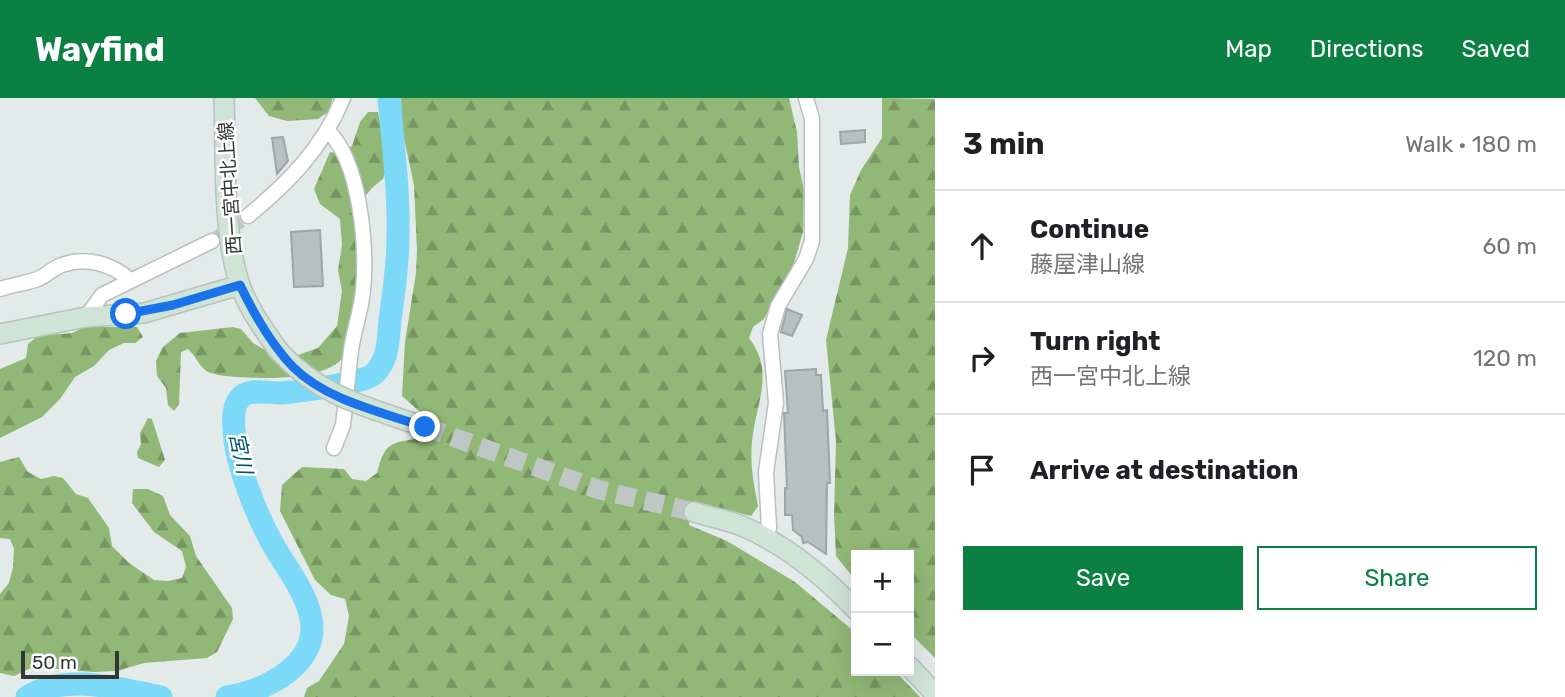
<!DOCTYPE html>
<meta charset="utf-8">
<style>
body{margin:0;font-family:Rubik,"Noto Sans JP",sans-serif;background:#f6f6f6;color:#202124}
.controls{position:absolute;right:21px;bottom:21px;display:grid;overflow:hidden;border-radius:0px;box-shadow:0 7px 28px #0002}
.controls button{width:63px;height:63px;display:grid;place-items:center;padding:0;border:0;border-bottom:2px solid #e0e0e0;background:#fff;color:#202124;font:35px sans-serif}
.scale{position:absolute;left:21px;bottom:18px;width:98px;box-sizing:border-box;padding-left:7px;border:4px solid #333736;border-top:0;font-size:19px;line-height:24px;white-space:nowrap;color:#333736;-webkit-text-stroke:5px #fff;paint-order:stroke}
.stop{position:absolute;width:21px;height:21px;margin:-16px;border:5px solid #1a73e8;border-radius:50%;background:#fff}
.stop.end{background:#1a73e8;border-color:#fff;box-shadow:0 2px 7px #0008}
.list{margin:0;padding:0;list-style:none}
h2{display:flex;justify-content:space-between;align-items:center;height:91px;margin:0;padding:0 28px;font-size:30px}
h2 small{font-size:23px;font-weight:400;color:#757577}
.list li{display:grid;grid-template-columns:46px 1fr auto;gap:21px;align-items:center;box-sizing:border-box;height:112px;padding:0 28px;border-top:2px solid #e0e0e0}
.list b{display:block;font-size:26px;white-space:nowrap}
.list p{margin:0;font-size:23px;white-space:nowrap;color:#757577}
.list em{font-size:23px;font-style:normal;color:#757577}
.actions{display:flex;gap:14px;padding:21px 28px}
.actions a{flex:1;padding:16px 0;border:2px solid #0b8043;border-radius:0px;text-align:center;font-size:24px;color:#0b8043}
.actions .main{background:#0b8043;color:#fff}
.icon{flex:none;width:38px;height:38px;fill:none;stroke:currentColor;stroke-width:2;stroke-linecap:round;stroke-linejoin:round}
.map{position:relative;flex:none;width:935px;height:599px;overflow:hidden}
header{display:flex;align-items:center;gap:42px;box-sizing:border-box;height:98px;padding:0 35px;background:#0b8043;color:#fff}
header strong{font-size:33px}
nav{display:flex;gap:38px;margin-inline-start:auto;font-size:24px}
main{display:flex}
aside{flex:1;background:#fff}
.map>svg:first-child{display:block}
.forest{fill:url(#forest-firs)}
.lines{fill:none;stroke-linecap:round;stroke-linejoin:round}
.river{stroke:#7cd9f7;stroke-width:23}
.building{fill:#b6c0c0;stroke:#9da6a6;stroke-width:2}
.street-tunnel{stroke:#bfc7c5;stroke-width:14;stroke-dasharray:14 7;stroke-linecap:butt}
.secondary-tunnel{stroke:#bfc7c5;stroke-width:19;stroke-dasharray:19 10;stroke-linecap:butt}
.street-casing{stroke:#b8c1be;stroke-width:17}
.secondary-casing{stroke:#b8c1be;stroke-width:22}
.street{stroke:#fff;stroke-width:14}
.secondary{stroke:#cfe3d6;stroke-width:19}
.secondary-bridge-casing{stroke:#b8c1be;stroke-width:22;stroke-linecap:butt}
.secondary-bridge{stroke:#cfe3d6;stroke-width:19}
.route{stroke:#1a73e8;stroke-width:9}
.labels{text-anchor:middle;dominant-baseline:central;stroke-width:5;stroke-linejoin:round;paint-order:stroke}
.street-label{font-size:19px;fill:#333736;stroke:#fff}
.water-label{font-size:21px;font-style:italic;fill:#005569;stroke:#fff}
</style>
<header>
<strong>Wayfind</strong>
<nav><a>Map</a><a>Directions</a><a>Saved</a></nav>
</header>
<main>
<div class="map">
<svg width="935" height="599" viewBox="0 0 935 599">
<defs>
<pattern id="forest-firs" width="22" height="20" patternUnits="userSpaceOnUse" patternTransform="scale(1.75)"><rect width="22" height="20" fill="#92b877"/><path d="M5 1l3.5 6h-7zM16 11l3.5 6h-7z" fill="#789662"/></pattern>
</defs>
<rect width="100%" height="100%" fill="#e2ebe9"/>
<!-- forest -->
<g class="forest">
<polygon points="255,0 333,0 328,14 318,21 287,23 269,18"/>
<path d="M401,0H789L797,34L799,69L804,92L803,134L794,165L764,221L753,229L749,240C774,273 758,300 753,336C749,361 753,383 758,408L751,418L693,403L689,427L727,443L795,484L856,535V573H895L920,599H304L307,590L319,583L344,546L349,518L345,501L331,497L315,482L280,413L282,387L302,369L344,371L352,381L366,383L377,375C385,341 394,345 425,339L429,322L402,298L405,244L416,175L417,152L414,87L402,31Z"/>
<polygon points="882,0 935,1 935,560 909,534 909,457 856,457 856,483 836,458 834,416 836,343 826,242 848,150 850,97 861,72 882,40"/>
<path d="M368,14H378L388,65L383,81L373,89L356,109C355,131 359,152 359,174C359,189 350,254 340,263C323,277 294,279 273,280C260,280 213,280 205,272C198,266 195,257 188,251L181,254L179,306L174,313L168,307L166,290L157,278L156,263L163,249L180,235L233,229L241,231L253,245L263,251L298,257L318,250L337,228L342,193L338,172L342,147L340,121L320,106L314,91L330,54L337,55L352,48L360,24Z"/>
<polygon points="91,226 103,229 137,229 143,239 135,245 124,245 109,252 94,268 75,279 60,301 42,319 0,340 0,271 26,260 28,246 38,238 72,235"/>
<polygon points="148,320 152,321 165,362 159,369 138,360 137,354 141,346 140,335"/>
<polygon points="19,359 28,374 41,381 54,378 63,380 76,396 88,400 109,430 112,448 129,465 154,482 168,483 182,480 186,469 182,453 154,434 132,405 133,391 148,391 163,398 170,417 190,438 196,458 232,510 233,521 217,554 207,560 144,565 117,573 93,574 33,569 14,578 0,575 0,496 9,485 13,469 14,451 10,441 0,440 0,364"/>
</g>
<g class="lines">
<!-- river -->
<g class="river">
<path d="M27,599C67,574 118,591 161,599"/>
<path d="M227,599C264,594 320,566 311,521C307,496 288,472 275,450C258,421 235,365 234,331C233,321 233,308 240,300C249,290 268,295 281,295C296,294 365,285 374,276C389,261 388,243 390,222C394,195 398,166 398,138C399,92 393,46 389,0"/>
</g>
</g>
<!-- building -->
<g class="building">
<polygon points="865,32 865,44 841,46 840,34"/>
<polygon points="283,39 288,63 277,76 272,40"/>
<polygon points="320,132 323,188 294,189 291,134"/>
<polygon points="787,211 802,217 792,238 781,234"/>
<polygon points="816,271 816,277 821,277 823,313 827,312 830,385 827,385 826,456 808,444 803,445 802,439 793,432 792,417 785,417 785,390 787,390 784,315 788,315 785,273"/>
</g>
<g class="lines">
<!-- street-tunnel -->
<polyline class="street-tunnel" points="212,143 248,118"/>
<!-- secondary-tunnel -->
<polyline class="secondary-tunnel" points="425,329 600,392 694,414"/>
<!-- street casing -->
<g class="street-casing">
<g id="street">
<path d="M328,33C361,65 367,150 363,193C361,213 354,232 351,252C348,277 346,302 343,327L334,350"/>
<path d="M248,118C288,85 323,50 343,0"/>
<path d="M0,191C13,187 26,185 38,181C47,177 53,170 62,167C86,158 112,166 130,182"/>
<polyline points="86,219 102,197 212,143"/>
<polyline points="765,439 769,430 766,374 776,305 770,236 778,208 806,161 812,143 812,21 806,0"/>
</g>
</g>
<!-- secondary casing -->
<g class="secondary-casing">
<g id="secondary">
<path d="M224,0C226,57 222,133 240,187C248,210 264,232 278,252"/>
<polyline points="0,236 86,219 144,215 240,187"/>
<path d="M694,414C710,419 727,422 742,428C786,447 823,477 856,512"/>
<polyline points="909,568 935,596"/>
</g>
</g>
<!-- street -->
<use href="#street" class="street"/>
<!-- secondary -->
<use href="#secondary" class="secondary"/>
<!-- secondary-bridge casing -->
<g class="secondary-bridge-casing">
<path id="secondary-bridge" d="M278,252C320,299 367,309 425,329"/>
</g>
<!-- secondary-bridge -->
<use href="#secondary-bridge" class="secondary-bridge"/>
</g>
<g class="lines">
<!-- route -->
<path class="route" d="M126,216L173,207L240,187C254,216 270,245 293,269C326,302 381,314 425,329"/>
</g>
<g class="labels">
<!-- street labels -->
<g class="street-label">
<text transform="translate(230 90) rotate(-94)">西一宮中北上線</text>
</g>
<!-- water labels -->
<g class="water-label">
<text transform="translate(241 355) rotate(78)">宮川</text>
</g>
</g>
</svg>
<div class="controls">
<button>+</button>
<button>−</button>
</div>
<div class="scale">50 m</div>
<div class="stop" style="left:126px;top:216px"></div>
<div class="stop end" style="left:425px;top:329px"></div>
</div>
<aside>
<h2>3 min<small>Walk · 180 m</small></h2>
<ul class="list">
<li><svg class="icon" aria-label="ahead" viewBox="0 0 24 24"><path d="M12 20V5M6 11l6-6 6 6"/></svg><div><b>Continue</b><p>藤屋津山線</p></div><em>60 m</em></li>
<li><svg class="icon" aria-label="right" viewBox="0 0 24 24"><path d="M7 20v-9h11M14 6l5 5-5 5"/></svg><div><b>Turn right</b><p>西一宮中北上線</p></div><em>120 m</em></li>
<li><svg class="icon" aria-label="arrive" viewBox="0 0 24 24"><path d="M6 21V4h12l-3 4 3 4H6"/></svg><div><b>Arrive at destination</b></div></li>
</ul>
<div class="actions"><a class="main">Save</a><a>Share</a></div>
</aside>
</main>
